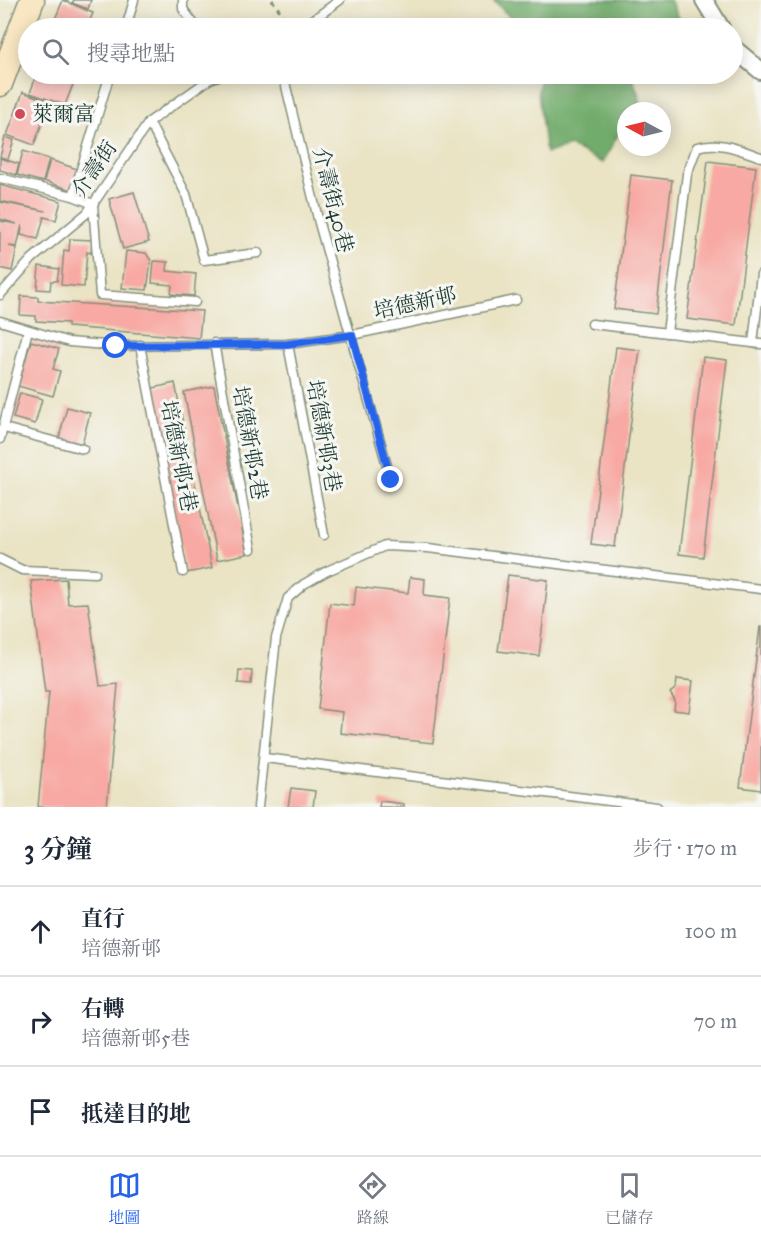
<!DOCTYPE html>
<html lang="zh-TW">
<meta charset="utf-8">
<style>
body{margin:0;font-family:"IM FELL Great Primer","Noto Serif TC",serif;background:#f6f6f7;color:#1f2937}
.compass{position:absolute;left:617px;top:102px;width:54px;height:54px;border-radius:50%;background:#fff;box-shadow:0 3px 15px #0003;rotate:277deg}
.stop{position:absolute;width:18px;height:18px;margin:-14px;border:4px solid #2563eb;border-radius:50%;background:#fff}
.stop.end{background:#2563eb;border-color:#fff;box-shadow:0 2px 6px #0008}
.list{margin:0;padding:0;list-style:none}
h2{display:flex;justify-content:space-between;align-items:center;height:78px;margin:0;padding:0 24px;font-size:26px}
h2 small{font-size:20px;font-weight:400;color:#747a83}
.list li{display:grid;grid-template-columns:39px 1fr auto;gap:18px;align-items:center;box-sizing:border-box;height:90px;padding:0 24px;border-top:2px solid #e0e1e3}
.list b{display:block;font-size:22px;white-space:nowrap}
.list p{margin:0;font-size:20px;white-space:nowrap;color:#747a83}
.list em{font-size:20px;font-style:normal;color:#747a83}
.icon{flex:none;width:33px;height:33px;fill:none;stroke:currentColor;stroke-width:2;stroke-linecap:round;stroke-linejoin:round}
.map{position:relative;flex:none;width:761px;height:807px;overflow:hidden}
.search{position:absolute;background:#fff;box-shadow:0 3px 15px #0003;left:18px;right:18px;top:18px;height:66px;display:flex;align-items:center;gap:15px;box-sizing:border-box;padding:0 21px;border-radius:33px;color:#747a83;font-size:22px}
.sheet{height:348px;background:#fff}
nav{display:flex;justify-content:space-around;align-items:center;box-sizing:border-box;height:84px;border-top:2px solid #e0e1e3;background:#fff;font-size:16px;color:#747a83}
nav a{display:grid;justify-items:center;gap:3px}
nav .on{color:#2563eb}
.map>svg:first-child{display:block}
.forest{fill:#72ac6c;stroke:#487450;stroke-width:1.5}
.building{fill:#f8a9a3}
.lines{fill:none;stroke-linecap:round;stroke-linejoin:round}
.lane-casing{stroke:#84907c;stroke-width:11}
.street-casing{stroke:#84907c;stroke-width:20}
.secondary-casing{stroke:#84907c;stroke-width:27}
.path{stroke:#84907c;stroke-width:3;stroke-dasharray:4.5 4.5;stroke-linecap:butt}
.lane{stroke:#fff;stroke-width:8}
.street{stroke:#fff;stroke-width:16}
.secondary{stroke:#f9e7c3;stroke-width:24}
.route{stroke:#2563eb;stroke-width:8}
.poi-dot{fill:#d1495b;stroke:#f6f6f2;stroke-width:2}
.labels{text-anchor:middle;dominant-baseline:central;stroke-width:6;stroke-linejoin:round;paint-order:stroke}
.poi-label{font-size:21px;fill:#1f3d34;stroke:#f6f6f2;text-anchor:start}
.street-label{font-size:21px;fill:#1f3d34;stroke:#f6f6f2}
</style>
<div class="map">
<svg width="761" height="807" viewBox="0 0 761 807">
<rect width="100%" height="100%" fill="#f6f6f2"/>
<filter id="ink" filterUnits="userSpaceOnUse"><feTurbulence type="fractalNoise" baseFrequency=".0167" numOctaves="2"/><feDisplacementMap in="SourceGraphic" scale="12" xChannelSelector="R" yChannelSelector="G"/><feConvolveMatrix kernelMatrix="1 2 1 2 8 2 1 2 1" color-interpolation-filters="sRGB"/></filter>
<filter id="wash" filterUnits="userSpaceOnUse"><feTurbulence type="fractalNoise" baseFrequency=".008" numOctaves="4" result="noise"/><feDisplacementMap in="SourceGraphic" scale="24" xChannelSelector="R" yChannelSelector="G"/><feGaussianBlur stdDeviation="1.35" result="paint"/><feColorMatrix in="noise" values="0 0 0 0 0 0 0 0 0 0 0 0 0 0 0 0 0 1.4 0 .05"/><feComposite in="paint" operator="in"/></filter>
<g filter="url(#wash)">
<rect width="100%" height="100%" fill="#eae4c5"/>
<!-- forest -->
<g class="forest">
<polygon points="493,0 670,0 682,24 675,28 511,28 515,22"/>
<path d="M541,74H631L641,102L634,111H626C626,125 609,149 603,163L570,146L546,153L538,92Z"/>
</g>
<g id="blocks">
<!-- building -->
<g class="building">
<polygon points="63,0 93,13 87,28 65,28 53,24"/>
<polygon points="74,0 91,0 88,9 72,3"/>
<polygon points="37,74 52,80 38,74 77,74 65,105 30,93"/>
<polygon points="23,92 50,102 34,145 7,135"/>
<polygon points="5,137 14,140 8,159 0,157"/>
<polygon points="23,151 49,159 43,182 17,175"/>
<polygon points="0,158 19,164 16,175 0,170"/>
<polygon points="50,160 77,169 71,190 44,181"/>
<polygon points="708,161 756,167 736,325 687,319"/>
<polygon points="631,175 672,180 656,314 614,309"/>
<polygon points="0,185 61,201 56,220 44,217 38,239 21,235 22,225 17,247 9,246 17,248 12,271 0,268 0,221 17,224 0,219 0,202 46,211 0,201"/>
<polygon points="134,192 149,242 123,249 109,199"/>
<polygon points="70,239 92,240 91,253 87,252 84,287 61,285 64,250 69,251"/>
<polygon points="126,251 146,253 151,261 147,290 122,288"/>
<polygon points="154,261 168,262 167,271 196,274 194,296 171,294 172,285 152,283"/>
<polygon points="39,266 59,269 57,281 51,281 50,290 37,289"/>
<polygon points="21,296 38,297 38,301 202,311 199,338 68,327 68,323 36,321 36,316 20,315"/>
<polygon points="31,341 59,349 53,369 60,371 53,396 18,386"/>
<polygon points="616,347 640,350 615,547 591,544"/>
<polygon points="703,357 727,360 703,557 679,554"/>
<polygon points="175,383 212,568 186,573 149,389"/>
<polygon points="214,386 247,554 217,560 184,392"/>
<polygon points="20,393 42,399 35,424 13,418"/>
<polygon points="67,407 90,413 82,444 59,438"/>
<polygon points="508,575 548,580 539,656 498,651"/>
<polygon points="410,577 425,579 424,595 450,598 433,743 340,733 342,712 318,709 330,603 354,606 356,587 408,593"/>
<polygon points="66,579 68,604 88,603 100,686 118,684 107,807 38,807 49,692 45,692 31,581"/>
<polygon points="760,627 761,627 761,790 740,787"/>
<polygon points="239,670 252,671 251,684 238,683"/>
<polygon points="677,679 693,681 689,712 674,710 675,701 670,693 676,688"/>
<polygon points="291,788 315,791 313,807 288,807"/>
<polygon points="380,801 404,804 404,807 379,807"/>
</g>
</g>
</g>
<g filter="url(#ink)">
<use href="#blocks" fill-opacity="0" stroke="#84907c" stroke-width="1.5"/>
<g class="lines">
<!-- lane casing -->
<g class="lane-casing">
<g id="lane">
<polyline points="183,0 183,9 197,28"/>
<polyline points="126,28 134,0"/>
<polyline points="302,28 340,0"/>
<polyline points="283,74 319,223 391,480"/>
<polyline points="149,122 186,194 204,260 258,253"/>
<polyline points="0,178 73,196 93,204 100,295 195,302"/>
<polyline points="73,196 110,74"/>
<polyline points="0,295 32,259 87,213 149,122 210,79 224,74"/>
<polyline points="0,321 69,342 116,346 288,344 352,335 516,300"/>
<polyline points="592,324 761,344"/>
<path d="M667,333L687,174L697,147C719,140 740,150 761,157"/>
<polyline points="214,343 251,549"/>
<polyline points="753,343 761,274"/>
<polyline points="288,344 324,535"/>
<polyline points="140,345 183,572"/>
<polyline points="4,428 83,449"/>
<polyline points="0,439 28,330"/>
<polyline points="0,559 22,570 95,573"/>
<polyline points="265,758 657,807"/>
<polyline points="258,807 276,638 288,598 304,584 327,571 385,546 428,548 761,589"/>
</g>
</g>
<!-- street casing -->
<g class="street-casing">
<g id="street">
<polyline points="704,0 721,28"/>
<polyline points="732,47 761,71"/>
</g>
</g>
<!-- secondary casing -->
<g class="secondary-casing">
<polyline id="secondary" points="0,84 32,0"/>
</g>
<!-- path -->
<polyline class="path" points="272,0 290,25"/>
<!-- lane -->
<use href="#lane" class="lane"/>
<!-- street -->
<use href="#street" class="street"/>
<!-- secondary -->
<use href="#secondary" class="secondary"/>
</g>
</g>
<g class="lines" filter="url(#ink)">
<!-- route -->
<polyline class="route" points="116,346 288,344 352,335 391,480"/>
</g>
<!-- markers -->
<circle class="poi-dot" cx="20" cy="114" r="6"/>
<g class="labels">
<!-- poi labels -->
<g class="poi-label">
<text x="32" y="114">萊爾富</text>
</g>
<!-- street labels -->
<g class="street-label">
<text transform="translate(94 169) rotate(-56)">介壽街</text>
<text transform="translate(333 200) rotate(76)">介壽街40巷</text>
<text transform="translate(415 303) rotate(-12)">培德新邨</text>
<text transform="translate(324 436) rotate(80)">培德新邨3巷</text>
<text transform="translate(250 443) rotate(80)">培德新邨2巷</text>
<text transform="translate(179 456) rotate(79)">培德新邨1巷</text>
</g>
</g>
</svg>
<svg class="compass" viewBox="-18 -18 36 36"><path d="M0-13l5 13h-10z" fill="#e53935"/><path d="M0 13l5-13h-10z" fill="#747a83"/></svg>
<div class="stop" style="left:116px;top:346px"></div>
<div class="stop end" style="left:391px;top:480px"></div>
<div class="search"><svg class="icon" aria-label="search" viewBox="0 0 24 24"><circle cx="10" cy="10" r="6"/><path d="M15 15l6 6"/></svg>搜尋地點</div>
</div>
<section class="sheet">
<h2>3 分鐘<small>步行 · 170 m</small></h2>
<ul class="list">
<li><svg class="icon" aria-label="ahead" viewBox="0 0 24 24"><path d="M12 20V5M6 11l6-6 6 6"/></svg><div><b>直行</b><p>培德新邨</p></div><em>100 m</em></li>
<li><svg class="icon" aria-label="right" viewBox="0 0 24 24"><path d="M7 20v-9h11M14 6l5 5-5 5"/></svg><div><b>右轉</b><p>培德新邨5巷</p></div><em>70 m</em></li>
<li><svg class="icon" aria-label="arrive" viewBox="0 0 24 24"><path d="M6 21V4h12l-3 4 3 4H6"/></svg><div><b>抵達目的地</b></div></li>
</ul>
</section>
<nav>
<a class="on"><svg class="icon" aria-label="map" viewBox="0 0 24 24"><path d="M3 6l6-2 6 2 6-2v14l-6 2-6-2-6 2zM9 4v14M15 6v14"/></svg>地圖</a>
<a><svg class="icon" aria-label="directions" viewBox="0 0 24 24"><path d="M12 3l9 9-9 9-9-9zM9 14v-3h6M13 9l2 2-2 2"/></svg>路線</a>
<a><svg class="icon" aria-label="saved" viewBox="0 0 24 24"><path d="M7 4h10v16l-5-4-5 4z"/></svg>已儲存</a>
</nav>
